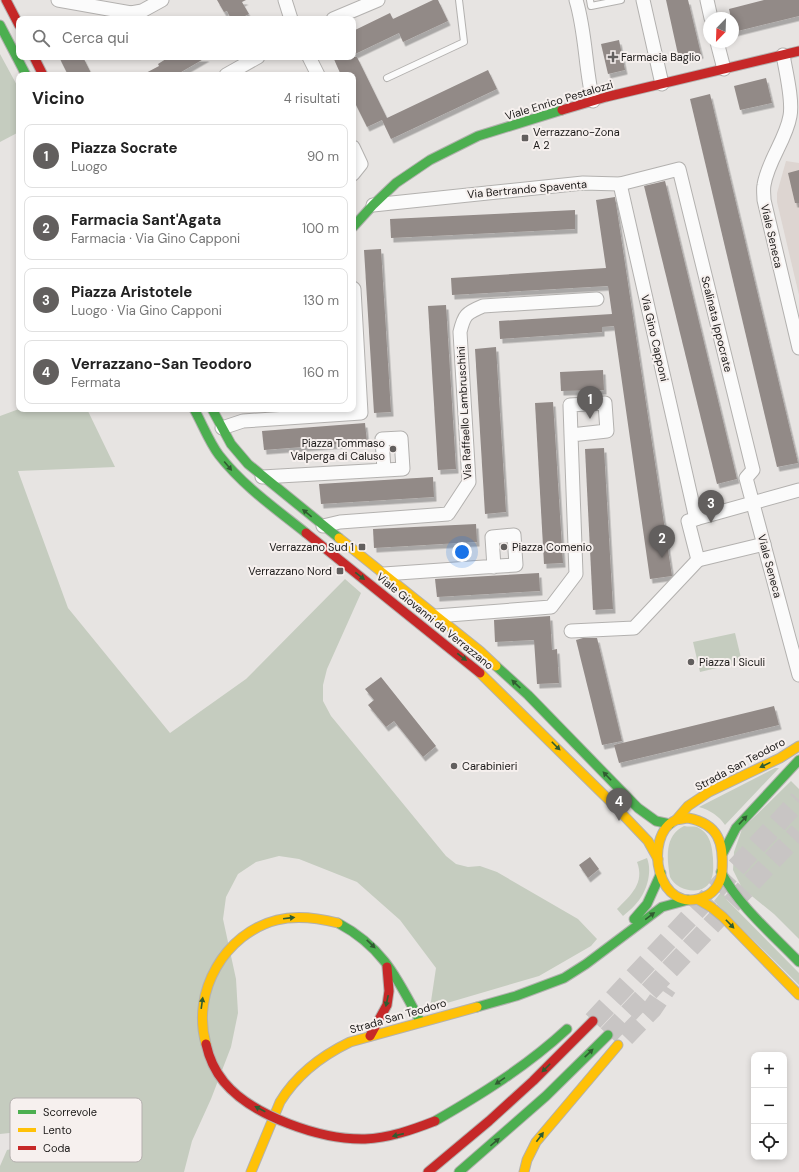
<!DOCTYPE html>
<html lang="it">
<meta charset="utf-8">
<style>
body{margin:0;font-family:"DM Sans",sans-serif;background:#f2f2f2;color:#222}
.controls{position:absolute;right:12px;bottom:12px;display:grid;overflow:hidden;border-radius:8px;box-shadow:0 2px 6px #0003}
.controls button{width:36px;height:36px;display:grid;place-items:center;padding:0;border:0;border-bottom:1px solid #e0e0e0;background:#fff;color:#222;font:20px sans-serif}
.compass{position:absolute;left:703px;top:12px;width:36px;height:36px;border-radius:50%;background:#fff;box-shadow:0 2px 6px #0003;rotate:203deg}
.you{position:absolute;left:462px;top:552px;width:14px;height:14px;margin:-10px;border:3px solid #fff;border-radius:50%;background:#1a73e8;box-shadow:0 0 0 6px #1a73e833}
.badge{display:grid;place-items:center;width:26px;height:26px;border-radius:50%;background:#625f5e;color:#fff;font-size:13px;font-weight:700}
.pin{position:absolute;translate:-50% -33px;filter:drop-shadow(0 1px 2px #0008)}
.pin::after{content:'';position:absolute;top:21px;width:14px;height:12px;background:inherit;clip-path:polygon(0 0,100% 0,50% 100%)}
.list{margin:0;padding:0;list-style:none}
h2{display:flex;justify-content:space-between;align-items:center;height:52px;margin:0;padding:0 16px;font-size:17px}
h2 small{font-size:13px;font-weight:400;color:#767676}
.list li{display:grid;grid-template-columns:26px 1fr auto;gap:12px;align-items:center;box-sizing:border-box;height:64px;margin:0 8px 8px;padding:0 8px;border:1px solid #e0e0e0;border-radius:8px}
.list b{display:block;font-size:15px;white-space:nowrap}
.list p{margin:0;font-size:13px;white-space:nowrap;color:#767676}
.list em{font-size:13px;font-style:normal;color:#767676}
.icon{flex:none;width:22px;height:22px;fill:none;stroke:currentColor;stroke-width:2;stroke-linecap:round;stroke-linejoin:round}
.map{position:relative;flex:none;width:799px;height:1172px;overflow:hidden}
.search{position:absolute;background:#fff;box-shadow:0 2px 6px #0003;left:16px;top:16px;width:340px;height:44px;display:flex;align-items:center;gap:10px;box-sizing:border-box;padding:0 14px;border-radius:8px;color:#767676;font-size:15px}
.panel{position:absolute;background:#fff;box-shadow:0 2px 6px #0003;left:16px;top:72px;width:340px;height:340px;border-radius:8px}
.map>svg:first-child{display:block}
.built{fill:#ddd5d1}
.green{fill:#c5ccbf}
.building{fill:#928a87;filter:url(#shadow)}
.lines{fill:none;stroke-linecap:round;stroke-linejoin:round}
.primary-tunnel{stroke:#c8c5c4;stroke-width:20;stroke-dasharray:20 10;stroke-linecap:butt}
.lane-casing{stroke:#b3b1af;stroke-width:8}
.street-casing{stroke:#b3b1af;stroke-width:15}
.fast-casing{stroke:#b3b1af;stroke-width:11}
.slow-casing{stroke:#b3b1af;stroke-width:11}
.jam-casing{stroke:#b3b1af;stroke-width:11}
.lane{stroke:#fbfbfb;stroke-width:6}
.street{stroke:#fbfbfb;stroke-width:13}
.fast{stroke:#4caf50;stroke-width:9}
.slow{stroke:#ffc107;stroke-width:9}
.jam{stroke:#c62828;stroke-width:9}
.slow-bridge-casing{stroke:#b3b1af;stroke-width:11;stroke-linecap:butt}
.jam-bridge-casing{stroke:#b3b1af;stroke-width:11;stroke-linecap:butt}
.slow-bridge{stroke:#ffc107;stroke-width:9}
.jam-bridge{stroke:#c62828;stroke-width:9}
.oneway{fill:#305c31}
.poi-dot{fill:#625f5e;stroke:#f6f0ee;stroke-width:1.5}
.labels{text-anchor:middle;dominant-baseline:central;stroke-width:4;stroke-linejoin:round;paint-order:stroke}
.poi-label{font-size:11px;fill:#1a1817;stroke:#f6f0ee;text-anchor:start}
.street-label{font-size:11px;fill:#1a1817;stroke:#f6f0ee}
.key{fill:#f6f0ee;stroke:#b4afae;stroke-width:1}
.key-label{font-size:11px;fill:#1a1817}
</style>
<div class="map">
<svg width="799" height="1172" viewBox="0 0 799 1172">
<defs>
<filter id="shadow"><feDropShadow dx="2.5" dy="4.5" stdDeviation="0" flood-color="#0004"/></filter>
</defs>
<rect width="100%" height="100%" fill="#e7e4e2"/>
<!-- built -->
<polygon class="built" points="786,161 799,163 799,295 777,202 777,193"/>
<!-- green -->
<g class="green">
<polygon points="0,54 19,89 19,132 0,142"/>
<polygon points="19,409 87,409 115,467 18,471 68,608 170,733 246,679 345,579 361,593 327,669 323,685 323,701 331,716 446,856 456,864 468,867 480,866 497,872 578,919 597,939 591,946 539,976 430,1008 436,968 400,920 357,882 299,859 279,856 256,862 238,874 226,897 223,919 236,979 238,1013 231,1047 211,1099 192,1141 184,1172 0,1172 0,1166 7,1150 20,1147 19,1132 0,1134 0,416"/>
<polygon points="735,633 742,662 700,672 693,642"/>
<path d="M775,768H779L725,825C719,816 710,810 699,807Z"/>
<polygon points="791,781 799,789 799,939 774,914 742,888 733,870 734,852 742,829"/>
<path d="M684,826C688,827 693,826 697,827C710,833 712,845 713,858C713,864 714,871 712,877C707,897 678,893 670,877C667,858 664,836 684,826Z"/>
<path d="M647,858C653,873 646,894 635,905C632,909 627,912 623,916L617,909C631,895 645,883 637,862Z"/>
<polygon points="722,891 727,900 799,973 799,985 714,901"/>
</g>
<!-- building -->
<g class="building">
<polygon points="217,0 246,0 242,2 249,14 239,19 231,19 227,11 224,12"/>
<polygon points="433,0 438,0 448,21 403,42 399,33 353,55 353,31 390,13 393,19"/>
<polygon points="666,0 688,0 701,54 679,59"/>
<polygon points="764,0 799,0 799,16 734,32 733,18 731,18 729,9"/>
<polygon points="619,40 625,70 608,74 601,44"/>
<polygon points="59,57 83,57 92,75 68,75"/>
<polygon points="169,57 207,57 176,75 142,75 159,66 158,64"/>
<polygon points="333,57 357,57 387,118 488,70 497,89 391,139 382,120 367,127 353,99 353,75 341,75"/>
<polygon points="766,78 772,103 740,110 734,86"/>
<polygon points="710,94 798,463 777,467 690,99"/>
<polygon points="799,170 799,203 795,203 788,173"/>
<polygon points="665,181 737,479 717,484 644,186"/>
<polygon points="615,197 672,576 650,579 614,326 602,327 602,332 500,339 499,321 612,314 608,286 452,295 451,278 606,268 596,200"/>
<polygon points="575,210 575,229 391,238 390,219"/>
<polygon points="381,249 391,412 374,413 364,250"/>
<polygon points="446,305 456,469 438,470 428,306"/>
<polygon points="496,347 506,512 485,514 475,349"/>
<polygon points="603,370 604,390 561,391 560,372"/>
<polygon points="553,402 563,563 544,564 535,403"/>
<polygon points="365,423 367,442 264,450 262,431"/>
<polygon points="604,448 613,609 593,610 585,449"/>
<polygon points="433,477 434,497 321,504 319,484"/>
<polygon points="476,524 477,542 374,548 373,529"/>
<polygon points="539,573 540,591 437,597 435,579"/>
<polygon points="550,616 552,650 557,649 559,683 537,684 534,640 495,642 494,620"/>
<polygon points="583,638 597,638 622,741 602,745 576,640"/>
<polygon points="381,677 436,746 423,757 394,721 386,727 368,705 374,700 365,689"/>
<polygon points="774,706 779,725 619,763 614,745"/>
<polygon points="590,857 599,869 588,878 579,865"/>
</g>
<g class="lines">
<!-- primary-tunnel -->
<g class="primary-tunnel">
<polyline points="593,1021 799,800"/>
<polyline points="608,1035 799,832"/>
<polyline points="625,1037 652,1009 667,987"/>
</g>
<!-- lane casing -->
<g class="lane-casing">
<g id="lane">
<polyline points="590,0 591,6 621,0"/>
<polyline points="387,78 464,42 459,0"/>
</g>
</g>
<!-- street casing -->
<g class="street-casing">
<g id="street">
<polyline points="58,0 131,13 142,11 162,0"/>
<polyline points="285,0 291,19"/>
<path d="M576,0C586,33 585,68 593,101"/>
<polyline points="643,0 662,84"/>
<polyline points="707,0 711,18"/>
<polyline points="333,19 378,0"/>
<polyline points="717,42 724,69"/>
<path d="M783,55C786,72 793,100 790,116C786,140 768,160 764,185C763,190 764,195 764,200L799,348"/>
<polyline points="309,57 318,75"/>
<polyline points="226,75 258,57"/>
<polyline points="353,147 361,164 353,174"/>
<polyline points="620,184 696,519"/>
<polyline points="373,205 583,183 620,184 679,169 753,470 746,478 799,675"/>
<polyline points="222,428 243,421 361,413 354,289 353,288"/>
<polyline points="262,477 403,469 401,438 382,439 384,470"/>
<path d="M323,526L340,522L448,514L469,482L460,332C464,315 466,313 483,306L597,299"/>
<polyline points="764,544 698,560 688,521 799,490"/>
<polyline points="384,574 484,567 516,565 514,535 492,537 494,567"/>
<polyline points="436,616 551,607 576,574 571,435 607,431 605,403 570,405 571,435"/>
<polyline points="571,631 634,628 698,560"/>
</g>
</g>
<!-- fast casing -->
<g class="fast-casing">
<g id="fast">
<polyline points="0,25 26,75"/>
<polyline points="353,227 373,205 396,183 430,160 478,136 562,110"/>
<path d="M194,409C202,423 209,442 219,455C243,486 276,509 306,533"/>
<polyline points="212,409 231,444 248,464 339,538"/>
<polyline points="496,666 528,695 638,808 656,821 670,824"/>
<polyline points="723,853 736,828 799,760"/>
<path d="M721,872C738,905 773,935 799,962"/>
<polyline points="634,919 647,904 661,873"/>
<path d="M338,923C383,947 397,978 420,1021"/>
<polyline points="477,1007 516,996 564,978 586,964 662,907 688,900"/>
<path d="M435,1121C482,1094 527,1066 567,1029"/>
<polyline points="459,1172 546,1096 608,1035"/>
</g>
</g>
<!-- slow casing -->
<g class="slow-casing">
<g id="slow">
<polyline points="339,538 480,651 496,666"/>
<polyline points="480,673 609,800 648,841 658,859"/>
<path d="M688,818C719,824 724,843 722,872C721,882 715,892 706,896C657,919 642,835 676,820C680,819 684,819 688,818Z"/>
<polyline points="676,820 688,806 709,792 780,758 799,746"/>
<polyline points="699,900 711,907 723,917 799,995"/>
<path d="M251,1172L280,1102C297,1074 321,1056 350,1042L477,1007"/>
<polyline points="524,1172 527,1160 536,1142 618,1045"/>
</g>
</g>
<!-- jam casing -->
<g class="jam-casing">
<g id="jam">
<polyline points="6,0 19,25"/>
<polyline points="34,57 43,75"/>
<polyline points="562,110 606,97 799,51"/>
<polyline points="306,533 480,673"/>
<polyline points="370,1036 387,1005 389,991 387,967"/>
<polyline points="428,1172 489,1121 533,1081 593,1021"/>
</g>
</g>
<!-- lane -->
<use href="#lane" class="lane"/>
<!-- street -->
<use href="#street" class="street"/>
<!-- fast -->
<use href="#fast" class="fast"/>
<!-- slow -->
<use href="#slow" class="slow"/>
<!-- jam -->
<use href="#jam" class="jam"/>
<!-- slow-bridge casing -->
<g class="slow-bridge-casing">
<path id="slow-bridge" d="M206,1044C191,992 225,933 277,920C297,915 318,918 338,923"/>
</g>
<!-- jam-bridge casing -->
<g class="jam-bridge-casing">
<path id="jam-bridge" d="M206,1044C209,1058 215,1071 224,1082C252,1116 321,1140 365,1139C389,1138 412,1130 435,1121"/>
</g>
<!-- slow-bridge -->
<use href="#slow-bridge" class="slow-bridge"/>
<!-- jam-bridge -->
<use href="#jam-bridge" class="jam-bridge"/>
</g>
<!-- one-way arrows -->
<defs><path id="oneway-solid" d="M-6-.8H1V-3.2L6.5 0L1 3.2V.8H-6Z"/></defs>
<g class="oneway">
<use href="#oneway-solid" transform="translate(228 466) rotate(50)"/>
<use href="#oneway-solid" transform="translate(307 513) rotate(-141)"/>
<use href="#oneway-solid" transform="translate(360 576) rotate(38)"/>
<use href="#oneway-solid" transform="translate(462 657) rotate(38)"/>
<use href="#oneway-solid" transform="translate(516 684) rotate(-137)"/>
<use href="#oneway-solid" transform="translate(556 746) rotate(45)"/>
<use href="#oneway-solid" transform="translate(765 765) rotate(154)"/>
<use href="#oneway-solid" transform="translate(607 776) rotate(-134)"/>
<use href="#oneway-solid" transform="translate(743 820) rotate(-47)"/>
<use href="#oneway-solid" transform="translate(650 916) rotate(-37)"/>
<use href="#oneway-solid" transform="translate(289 918) rotate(-7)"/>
<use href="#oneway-solid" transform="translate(730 924) rotate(46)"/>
<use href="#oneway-solid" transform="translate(371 944) rotate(44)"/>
<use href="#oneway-solid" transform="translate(387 1001) rotate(102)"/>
<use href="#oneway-solid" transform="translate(202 1003) rotate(-82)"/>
<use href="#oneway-solid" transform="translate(589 1053) rotate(-44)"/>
<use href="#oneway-solid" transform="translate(546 1068) rotate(135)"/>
<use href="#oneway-solid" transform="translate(500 1081) rotate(146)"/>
<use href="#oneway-solid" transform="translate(260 1109) rotate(-153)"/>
<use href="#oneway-solid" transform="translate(398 1135) rotate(167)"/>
<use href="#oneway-solid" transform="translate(540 1137) rotate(-53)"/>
<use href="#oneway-solid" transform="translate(495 1142) rotate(-40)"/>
</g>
<!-- markers -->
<g class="poi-dot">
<path d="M611 51h4v4h4v4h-4v4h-4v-4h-4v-4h4z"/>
<rect x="521" y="134" width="8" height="8" rx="2"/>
<circle cx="393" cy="449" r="4"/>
<rect x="358" y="543" width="8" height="8" rx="2"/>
<circle cx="504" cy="547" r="4"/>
<rect x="336" y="567" width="8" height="8" rx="2"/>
<circle cx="691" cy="662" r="4"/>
<circle cx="454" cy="766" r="4"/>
</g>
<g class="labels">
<!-- poi labels -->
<g class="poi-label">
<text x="621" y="57">Farmacia Baglio</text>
<text x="533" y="132">Verrazzano-Zona<tspan x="533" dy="13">A 2</tspan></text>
<text x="385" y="443" text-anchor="end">Piazza Tommaso<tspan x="385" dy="13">Valperga di Caluso</tspan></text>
<text x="354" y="547" text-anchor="end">Verrazzano Sud 1</text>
<text x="512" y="547">Piazza Comenio</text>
<text x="332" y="571" text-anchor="end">Verrazzano Nord</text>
<text x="699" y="662">Piazza I Siculi</text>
<text x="462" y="766">Carabinieri</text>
</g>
<!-- street labels -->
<g class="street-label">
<text transform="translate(559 100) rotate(-17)">Viale Enrico Pestalozzi</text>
<text transform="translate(527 189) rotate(-5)">Via Bertrando Spaventa</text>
<text transform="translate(772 236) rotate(77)">Viale Seneca</text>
<text transform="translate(717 324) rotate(76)">Scalinata Ippocrate</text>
<text transform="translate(655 338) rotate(77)">Via Gino Capponi</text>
<text transform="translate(464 413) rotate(-93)">Via Raffaello Lambruschini</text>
<text transform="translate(770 566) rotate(75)">Viale Seneca</text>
<text transform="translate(435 621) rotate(39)">Viale Giovanni da Verrazzano</text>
<text transform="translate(740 764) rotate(-28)">Strada San Teodoro</text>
<text transform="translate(398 1016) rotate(-16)">Strada San Teodoro</text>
</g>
</g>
<!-- legend -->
<rect x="10" y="1098" width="132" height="64" rx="6" class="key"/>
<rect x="18" y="1110" width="18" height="4" fill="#4caf50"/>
<rect x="18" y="1128" width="18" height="4" fill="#ffc107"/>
<rect x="18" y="1146" width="18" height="4" fill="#c62828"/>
<g class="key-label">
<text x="43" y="1116">Scorrevole</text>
<text x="43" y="1134">Lento</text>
<text x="43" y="1152">Coda</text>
</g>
</svg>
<div class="controls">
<button>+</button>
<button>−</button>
<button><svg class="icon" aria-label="locate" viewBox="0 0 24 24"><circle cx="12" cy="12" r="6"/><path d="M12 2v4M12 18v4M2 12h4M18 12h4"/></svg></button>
</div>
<svg class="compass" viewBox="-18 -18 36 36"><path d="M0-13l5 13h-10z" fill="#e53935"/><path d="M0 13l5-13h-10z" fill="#767676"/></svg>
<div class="you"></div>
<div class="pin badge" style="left:590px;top:419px">1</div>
<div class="pin badge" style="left:662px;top:558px">2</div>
<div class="pin badge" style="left:711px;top:523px">3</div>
<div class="pin badge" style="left:619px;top:821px">4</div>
<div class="search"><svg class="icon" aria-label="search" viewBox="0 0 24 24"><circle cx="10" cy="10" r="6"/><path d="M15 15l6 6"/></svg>Cerca qui</div>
<section class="panel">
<h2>Vicino<small>4 risultati</small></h2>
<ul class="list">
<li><span class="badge">1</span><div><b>Piazza Socrate</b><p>Luogo</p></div><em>90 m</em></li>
<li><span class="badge">2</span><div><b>Farmacia Sant'Agata</b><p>Farmacia · Via Gino Capponi</p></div><em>100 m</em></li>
<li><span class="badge">3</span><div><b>Piazza Aristotele</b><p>Luogo · Via Gino Capponi</p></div><em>130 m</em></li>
<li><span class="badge">4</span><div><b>Verrazzano-San Teodoro</b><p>Fermata</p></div><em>160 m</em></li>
</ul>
</section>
</div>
